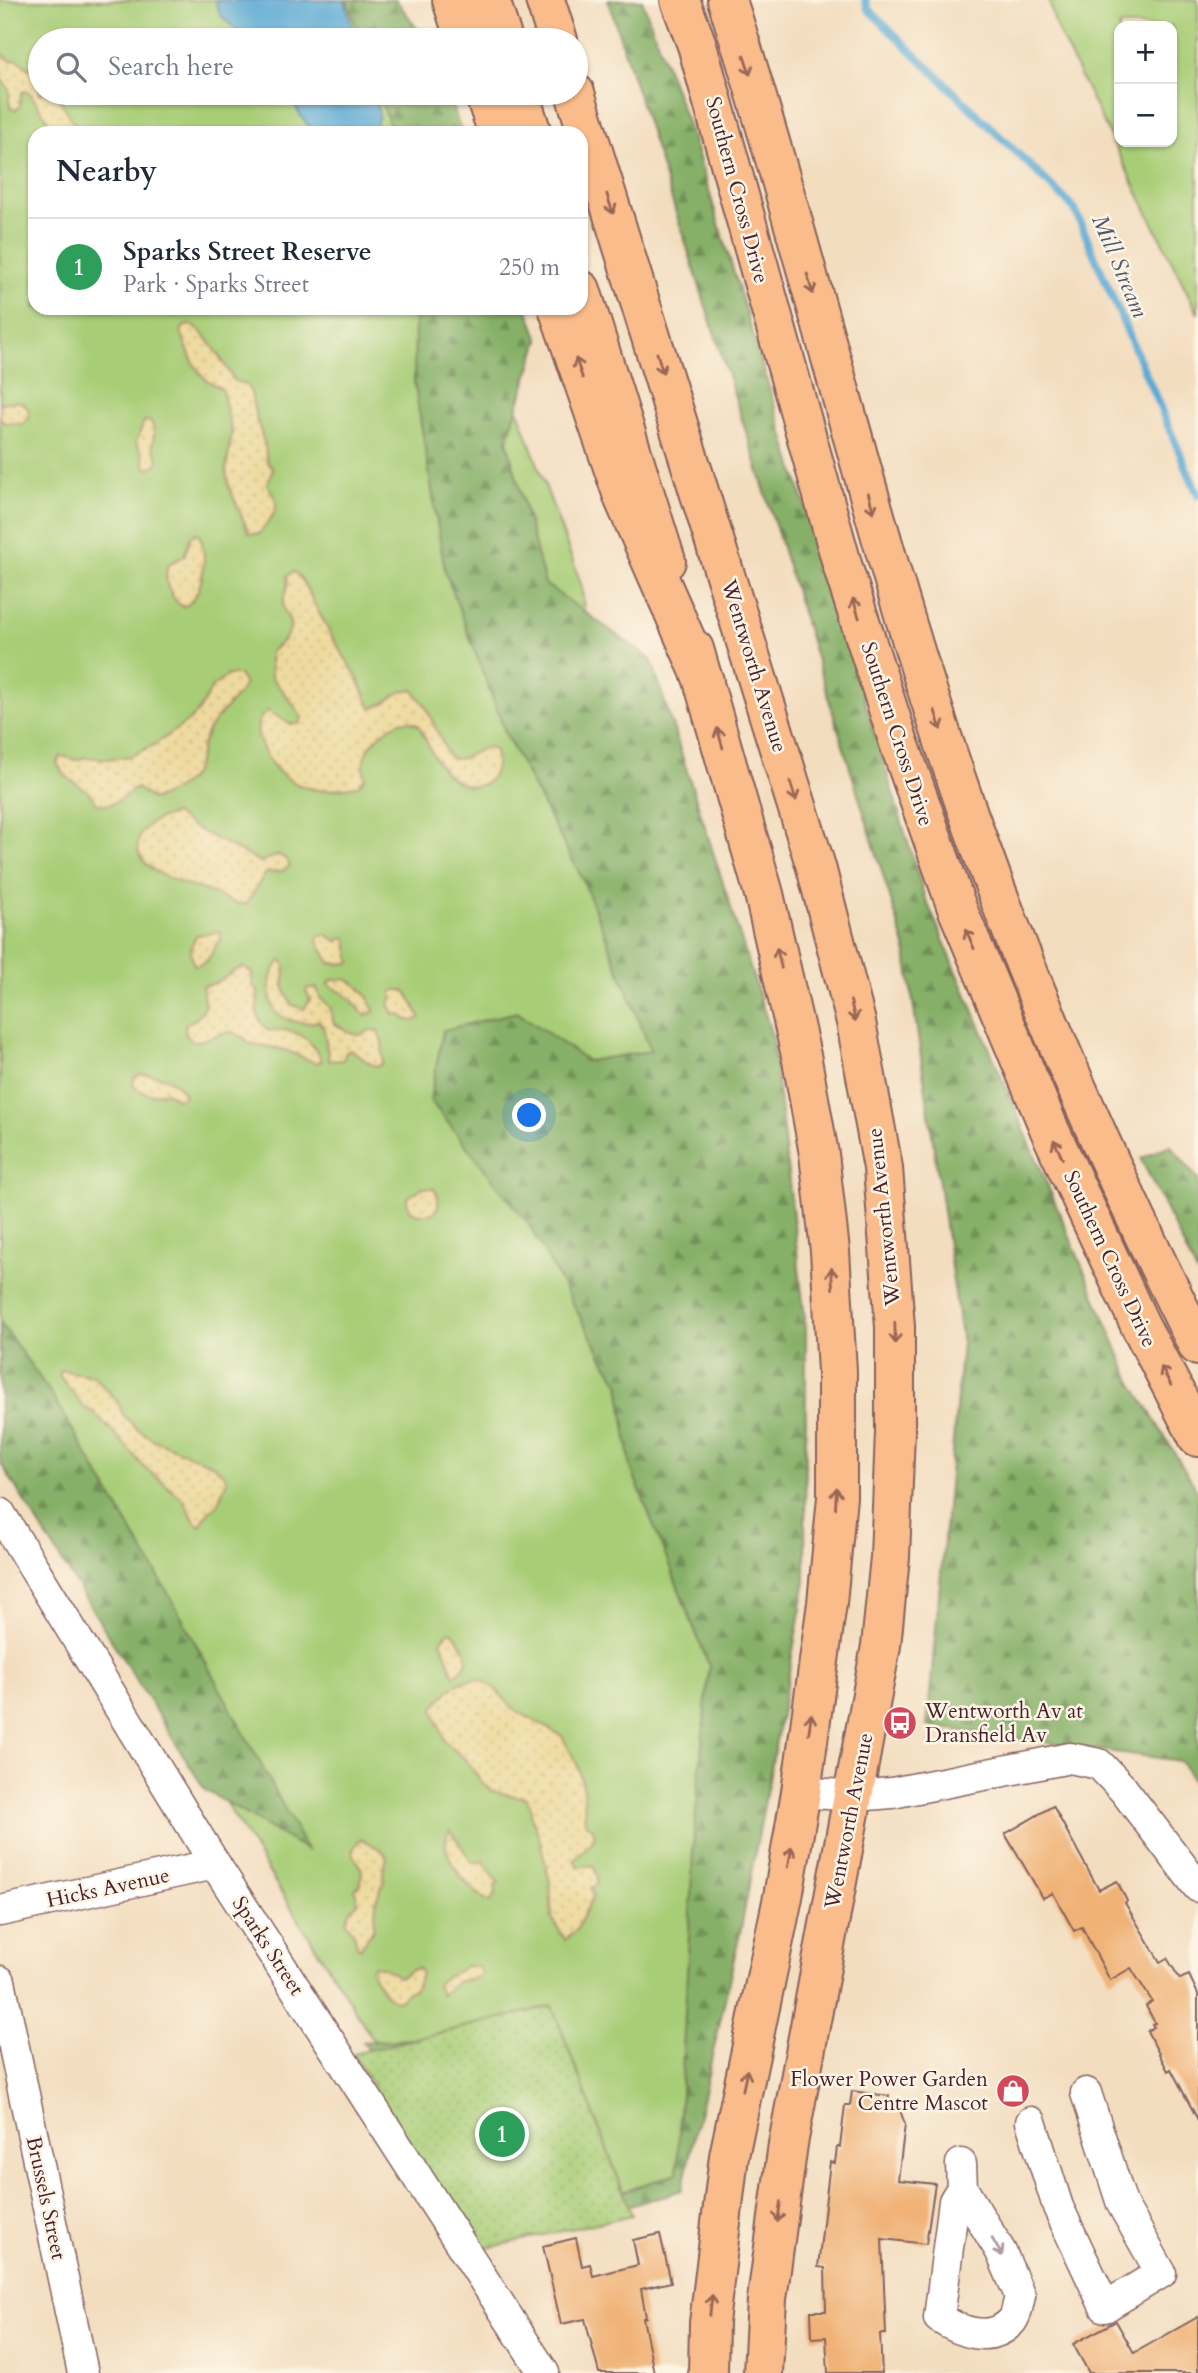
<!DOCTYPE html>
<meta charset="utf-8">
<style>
body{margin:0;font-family:Cardo,serif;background:#f6f6f7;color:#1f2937}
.controls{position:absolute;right:21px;top:21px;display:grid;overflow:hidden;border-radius:14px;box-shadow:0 2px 5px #0004}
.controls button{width:63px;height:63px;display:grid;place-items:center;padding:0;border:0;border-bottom:2px solid #e0e1e3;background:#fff;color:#1f2937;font:35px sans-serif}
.you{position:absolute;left:530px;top:1116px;width:24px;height:24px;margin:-18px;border:5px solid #fff;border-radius:50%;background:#1a73e8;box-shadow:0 0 0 10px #1a73e833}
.badge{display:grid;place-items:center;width:46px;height:46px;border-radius:50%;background:#1a73e8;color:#fff;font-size:23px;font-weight:700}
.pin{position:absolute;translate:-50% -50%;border:4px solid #fff;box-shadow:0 2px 7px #0006}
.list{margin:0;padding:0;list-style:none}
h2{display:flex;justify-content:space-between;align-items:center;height:91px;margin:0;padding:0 28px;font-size:30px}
h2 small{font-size:23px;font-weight:400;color:#747a83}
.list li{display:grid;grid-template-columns:46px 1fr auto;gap:21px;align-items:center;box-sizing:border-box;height:98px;padding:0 28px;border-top:2px solid #e0e1e3}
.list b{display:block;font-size:26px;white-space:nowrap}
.list p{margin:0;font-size:23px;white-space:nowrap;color:#747a83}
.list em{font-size:23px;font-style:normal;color:#747a83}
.icon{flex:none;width:38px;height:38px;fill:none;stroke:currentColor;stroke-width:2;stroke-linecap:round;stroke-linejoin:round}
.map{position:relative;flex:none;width:1198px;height:2373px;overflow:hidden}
.search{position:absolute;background:#fff;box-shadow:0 2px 5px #0004;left:28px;top:28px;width:560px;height:77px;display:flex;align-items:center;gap:18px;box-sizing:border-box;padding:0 24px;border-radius:38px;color:#747a83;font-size:26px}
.panel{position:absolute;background:#fff;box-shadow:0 2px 5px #0004;left:28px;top:126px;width:560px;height:189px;border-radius:21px}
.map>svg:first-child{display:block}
.grass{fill:#a8cd77;stroke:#797651;stroke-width:2;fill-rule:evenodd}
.forest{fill:url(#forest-firs);stroke:#68684a;stroke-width:2}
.sand{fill:url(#sand-dots);stroke:#9c7c64;stroke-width:2}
.park{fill:url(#park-dots);stroke:#797651;stroke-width:2}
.water{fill:#5aa9d4;stroke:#526480;stroke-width:2}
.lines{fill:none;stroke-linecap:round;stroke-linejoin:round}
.stream{stroke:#5aa9d4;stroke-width:8}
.building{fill:#f0b277}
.minor-casing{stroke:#85625f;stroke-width:33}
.major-casing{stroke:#85625f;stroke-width:42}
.highway-casing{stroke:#85625f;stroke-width:42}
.minor{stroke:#fff;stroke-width:30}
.major{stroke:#fabc8b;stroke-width:38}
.highway{stroke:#fabc8b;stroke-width:38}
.oneway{stroke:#996656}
.oneway2{stroke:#ae9aa0}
.labels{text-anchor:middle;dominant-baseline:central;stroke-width:5;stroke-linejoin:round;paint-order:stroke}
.street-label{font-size:21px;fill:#4a1f2b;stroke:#fcf5e5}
.poi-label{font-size:21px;fill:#4a1f2b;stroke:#fcf5e5;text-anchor:start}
.water-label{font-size:23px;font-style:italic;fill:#50566f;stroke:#fcf5e5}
</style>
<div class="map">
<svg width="1198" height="2373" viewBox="0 0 1198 2373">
<defs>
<pattern id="forest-firs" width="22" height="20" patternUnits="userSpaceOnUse" patternTransform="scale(1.75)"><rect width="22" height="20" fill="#86b068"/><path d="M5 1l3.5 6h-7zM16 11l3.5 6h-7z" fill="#708f56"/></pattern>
<pattern id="sand-dots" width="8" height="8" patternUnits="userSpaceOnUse" patternTransform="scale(1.75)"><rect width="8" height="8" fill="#eeda9e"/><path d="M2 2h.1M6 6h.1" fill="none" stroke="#cebb88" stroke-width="1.8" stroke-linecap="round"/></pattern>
<pattern id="park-dots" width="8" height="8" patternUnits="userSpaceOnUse" patternTransform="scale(1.75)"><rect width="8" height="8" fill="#a8cd77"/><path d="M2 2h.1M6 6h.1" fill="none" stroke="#92b067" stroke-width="1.8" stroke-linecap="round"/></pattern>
</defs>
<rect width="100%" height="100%" fill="#fcf5e5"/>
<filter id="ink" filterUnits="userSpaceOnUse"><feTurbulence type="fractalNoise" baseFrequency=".0143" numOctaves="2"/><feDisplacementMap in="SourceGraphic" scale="14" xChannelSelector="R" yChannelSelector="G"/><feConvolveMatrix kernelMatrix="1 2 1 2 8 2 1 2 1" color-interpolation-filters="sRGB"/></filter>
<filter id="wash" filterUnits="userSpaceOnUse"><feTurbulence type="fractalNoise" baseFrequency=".00686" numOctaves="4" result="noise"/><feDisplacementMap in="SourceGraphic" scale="28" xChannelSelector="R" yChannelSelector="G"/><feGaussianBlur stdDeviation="1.57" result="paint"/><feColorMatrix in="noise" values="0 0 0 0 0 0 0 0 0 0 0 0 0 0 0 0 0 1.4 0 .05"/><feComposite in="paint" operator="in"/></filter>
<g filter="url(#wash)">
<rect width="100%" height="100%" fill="#f3ddbf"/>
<!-- grass -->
<g class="grass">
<polygon points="0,0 387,0 400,40 40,40 40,93 416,93 428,133 35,133 35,308 481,308 582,587 596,758 767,1556 682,2190 629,2206 552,2006 378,2047 0,1441"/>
<path d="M1049,0H1198V314L1056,27ZM1172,26V142H1119V26Z"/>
</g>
<!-- forest -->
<g class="forest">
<polygon points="347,0 396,0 426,40 361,40"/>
<polygon points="608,0 642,0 693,139 924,895 1131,1381 1198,1492 1198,1788 1180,1761 927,1726 962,1343 905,946 757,466"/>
<polygon points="379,93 447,93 462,133 392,133"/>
<polygon points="415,308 527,308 539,340 507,441 545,584 651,659 772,1036 806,1329 805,1586 741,1928 682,2190 503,2244 363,2042 548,2031 591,2203 677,2173 694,1833 709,1666 631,1468 619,1383 605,1362 530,1226 430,1100 443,1030 517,1012 588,1061 651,1051 583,880 507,737 445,571 414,381"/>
<polygon points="1170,1145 1198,1179 1198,1275 1141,1159"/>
<polygon points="0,1322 52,1395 171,1598 307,1850 205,1790 0,1462"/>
</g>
<!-- sand -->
<g class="sand">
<polygon points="0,52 11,61 17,59 29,69 37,69 40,76 40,93 53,93 61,101 79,133 56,133 30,93 25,91 21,93 20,106 16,110 11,108 9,102 9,89 0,78"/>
<path d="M191,325C208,333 225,364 234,381L247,385L251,392L255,414L265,445L267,462L273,468L267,484C270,490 275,495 276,501C278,513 265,526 259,534L249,533L229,487L226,470L232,433L222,389C194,377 191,357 181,332L184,326Z"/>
<polygon points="7,401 12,403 15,401 23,403 29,410 29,419 22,424 5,423 0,418 0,404"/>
<path d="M144,421L151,422C158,435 151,438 153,447C154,454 159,451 157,464L150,468H146L142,453L136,443Z"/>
<path d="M198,533C209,553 204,593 186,606H181C168,594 163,581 168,564L184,556L191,536Z"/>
<path d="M293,572L297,574L302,580L331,635L357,677L371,708C387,707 396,688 413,690L425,705L449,757C462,764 475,749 489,747L495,751C503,785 472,797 448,775C435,763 428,744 420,728C404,707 372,739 365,756C362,762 364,772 365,778L358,786C342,788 323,793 308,788C283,781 267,763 259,739C256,727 257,718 268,711L290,724H299L302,718L293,704L271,677L270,652C279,644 295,634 289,620C287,613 282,611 283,604C283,593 290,587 287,576Z"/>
<path d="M228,675H239L245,684C235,702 218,713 208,731C201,743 201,756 196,768C191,784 168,794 153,800L137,788C122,796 115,808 97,804C86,783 67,785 57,763L61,756L77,760L86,757L106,759L131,756L154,745L187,722L199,711L212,687Z"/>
<path d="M174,814L193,827L260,862L279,855L286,859L290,866L282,871L266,873L246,904C233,905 222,897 210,892C187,885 128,871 139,838C144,824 159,818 174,814Z"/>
<path d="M220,932L221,939C210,951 212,963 194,966L190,951L196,935Z"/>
<polygon points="325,934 337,941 345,937 347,939 351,963 335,964 330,963 317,940 318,937"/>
<path d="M282,960L285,965L284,989L292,1005L304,1009L310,1000L306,991L308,988H317L320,998L330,1007L334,1024C349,1029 355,1042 370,1030H377L382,1041L383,1062L379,1066L372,1065L351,1050L346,1052L343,1060L329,1061L324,1029L319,1021C303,1025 288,1022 275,1012C268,993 266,974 282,960Z"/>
<path d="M244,967L252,973L253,986L258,991C258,1010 253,1017 269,1031C295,1027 311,1037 322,1061L316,1063L285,1050L249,1043L243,1037L231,1032L223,1033L200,1041H193L186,1036L185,1024L196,1019L205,1008L202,986C226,983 225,973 244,967Z"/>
<path d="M346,979C358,983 371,998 374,1012L365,1015L349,997L328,984L332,980Z"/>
<polygon points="395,990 403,990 407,993 421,1018 413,1021 405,1019 401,1014 394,1015 389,1003 392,1000 392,993"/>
<path d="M140,1074C158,1075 176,1077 185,1095L178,1099L166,1092C151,1095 145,1096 133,1085L134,1078Z"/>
<path d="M422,1188H433C439,1194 441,1207 434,1213C421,1216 406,1215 407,1198Z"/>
<polygon points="60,1370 94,1376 118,1402 123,1415 136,1428 154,1440 214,1465 224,1475 227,1481 217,1505 209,1511 200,1526 195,1522 183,1499 143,1466 117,1436 95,1414 83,1406 59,1375"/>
<path d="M448,1632H453C466,1652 477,1659 454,1676L441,1641Z"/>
<path d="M480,1679L494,1688L515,1710L562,1736L578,1766L584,1790L585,1823L593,1828L595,1836L591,1843L574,1860L579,1867L593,1865L598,1878L597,1884L591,1888L593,1897L576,1930L565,1940L552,1918L550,1883L538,1833L531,1817V1807L526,1798L491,1791L481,1781L464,1758L445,1742L433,1709C449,1689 454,1680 480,1679Z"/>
<path d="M450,1830L473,1863L483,1861L499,1883L495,1885L496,1893L490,1902C471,1893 434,1852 450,1830Z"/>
<polygon points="359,1840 363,1840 382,1850 387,1857 383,1873 384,1882 377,1898 373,1929 361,1948 357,1946 354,1933 346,1922 350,1911 358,1903 355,1889 361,1883 362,1870 352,1851"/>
<path d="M373,1966L382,1967L399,1977C406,1975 410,1969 418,1968L421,1973L417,1987L406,1993L402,1999L397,2001C385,1996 374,1981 371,1969Z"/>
<polygon points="466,1966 477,1966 482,1972 479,1977 457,1982 441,1995 437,1985 439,1981"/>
</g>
<!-- park -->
<polygon class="park" points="552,2006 632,2215 474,2251 353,2054"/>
<!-- water -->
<g class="water">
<polygon points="215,0 345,0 356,40 247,40 220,15"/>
<polygon points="289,93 375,93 379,115 375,128 368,133 320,133 312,130 300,115"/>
</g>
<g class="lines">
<!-- stream -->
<polyline class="stream" points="865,0 868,9 1074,208 1198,495"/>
</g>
<g id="blocks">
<!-- building -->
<g class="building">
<polygon points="1053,1806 1099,1890 1117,1881 1127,1901 1125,1903 1160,1962 1167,1958 1180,1979 1189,1975 1198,1994 1198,2120 1171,2069 1168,2071 1147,2031 1154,2027 1152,2024 1155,2023 1146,2006 1152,2001 1131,1968 1110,1980 1082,1927 1074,1931 1053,1893 1043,1898 1005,1834"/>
<polygon points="852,2091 889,2096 888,2101 897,2102 905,2124 898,2180 935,2184 926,2244 882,2239 886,2334 880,2334 882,2373 828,2373 826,2337 812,2338 811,2311 826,2311 825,2268 818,2267 830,2162 835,2163 837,2147 840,2147 845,2105 850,2105"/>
<polygon points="660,2234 671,2282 641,2289 646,2317 643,2318 654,2373 599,2373 585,2319 561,2324 543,2246 576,2238 582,2266 590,2264 593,2276 638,2265 633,2240"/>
<polygon points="1198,2317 1198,2373 1089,2373 1073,2344 1116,2321 1134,2353"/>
</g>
</g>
</g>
<g filter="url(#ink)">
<use href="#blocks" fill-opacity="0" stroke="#85625f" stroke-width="2"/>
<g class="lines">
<!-- minor casing -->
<g class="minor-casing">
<g id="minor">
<polyline points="0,1513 215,1864 544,2373"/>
<polyline points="801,1792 855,1796 892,1793 1070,1758 1099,1764 1123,1789 1198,1887"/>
<polyline points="0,1911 215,1864"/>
<polyline points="0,1981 83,2373"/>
<polyline points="1031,2122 1058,2207 1105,2307 1161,2273 1122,2204 1086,2093"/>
<path d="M961,2164L962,2188L1001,2252L1020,2296C1018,2304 1016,2317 1011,2322C990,2344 959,2331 939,2318L954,2201L962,2188"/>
</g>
</g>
<!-- major casing -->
<g class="major-casing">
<g id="major">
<polyline points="490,0 503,40"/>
<polyline points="545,0 558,40"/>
<polyline points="519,93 532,133"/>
<polyline points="575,93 816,867 856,1022 883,1168 895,1327 895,1432 890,1557 881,1646 788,2144 767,2299 763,2373"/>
<polyline points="581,290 666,561"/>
<polyline points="694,649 764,894 802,1060 819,1154 830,1251 837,1371 837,1497 827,1603 801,1792 783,1897 729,2156 709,2323 708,2373"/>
</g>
</g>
<!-- highway casing -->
<g class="highway-casing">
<g id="highway">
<polyline points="452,0 465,40"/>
<polyline points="680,0 697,45 844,571 898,740 957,908 1051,1133 1139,1323 1198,1437"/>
<path d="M727,0C809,258 869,522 956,778C1022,973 1106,1162 1198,1346"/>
<polyline points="484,93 498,133"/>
<polyline points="558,308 624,499 704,681"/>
</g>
</g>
<!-- minor -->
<use href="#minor" class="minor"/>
<!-- major -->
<use href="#major" class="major"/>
<!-- highway -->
<use href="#highway" class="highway"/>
</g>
<!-- one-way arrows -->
<defs><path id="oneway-shaft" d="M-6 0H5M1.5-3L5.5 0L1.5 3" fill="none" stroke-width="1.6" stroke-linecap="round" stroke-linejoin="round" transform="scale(1.75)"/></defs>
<g class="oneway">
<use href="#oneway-shaft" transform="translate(747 65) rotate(72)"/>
<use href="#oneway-shaft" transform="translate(610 204) rotate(72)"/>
<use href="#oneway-shaft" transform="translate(810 284) rotate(74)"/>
<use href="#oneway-shaft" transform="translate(660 363) rotate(73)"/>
<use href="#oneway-shaft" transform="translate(579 368) rotate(-109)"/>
<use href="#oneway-shaft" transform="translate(871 503) rotate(75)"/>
<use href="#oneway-shaft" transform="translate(856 608) rotate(-108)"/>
<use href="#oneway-shaft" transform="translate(938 720) rotate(72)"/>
<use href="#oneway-shaft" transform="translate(720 738) rotate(-106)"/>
<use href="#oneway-shaft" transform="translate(793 791) rotate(73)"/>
<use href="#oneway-shaft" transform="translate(970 939) rotate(-113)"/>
<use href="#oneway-shaft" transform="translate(779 958) rotate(-103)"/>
<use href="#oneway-shaft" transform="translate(853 1011) rotate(76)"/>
<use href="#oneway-shaft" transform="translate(1058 1149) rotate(-115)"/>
<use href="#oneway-shaft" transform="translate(832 1278) rotate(-93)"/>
<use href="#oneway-shaft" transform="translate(895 1333) rotate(89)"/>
<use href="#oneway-shaft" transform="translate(1166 1376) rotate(-118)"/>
<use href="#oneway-shaft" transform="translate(836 1498) rotate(-87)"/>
<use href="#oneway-shaft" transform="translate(810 1724) rotate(-82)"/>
<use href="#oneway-shaft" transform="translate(790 1857) rotate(-80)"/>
<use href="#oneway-shaft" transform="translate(745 2080) rotate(-78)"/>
<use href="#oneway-shaft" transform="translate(779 2212) rotate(98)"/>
<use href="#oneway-shaft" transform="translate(711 2305) rotate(-83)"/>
</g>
<use class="oneway2" href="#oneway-shaft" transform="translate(997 2247) rotate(60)"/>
</g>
<!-- icons -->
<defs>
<g id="bus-disc" transform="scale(1.75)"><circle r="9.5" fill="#d1495b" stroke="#fcf5e5"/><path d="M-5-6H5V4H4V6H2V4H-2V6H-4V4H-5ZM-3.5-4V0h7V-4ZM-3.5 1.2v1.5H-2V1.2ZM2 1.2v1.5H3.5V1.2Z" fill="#fff"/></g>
<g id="shop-disc" transform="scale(1.75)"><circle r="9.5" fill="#d1495b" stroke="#fcf5e5"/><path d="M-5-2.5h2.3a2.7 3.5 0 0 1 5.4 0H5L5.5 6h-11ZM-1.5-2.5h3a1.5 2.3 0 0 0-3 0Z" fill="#fff"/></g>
</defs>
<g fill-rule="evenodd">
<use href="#bus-disc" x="900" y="1723"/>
<use href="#shop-disc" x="1013" y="2091"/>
</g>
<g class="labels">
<!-- street labels -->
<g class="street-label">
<text transform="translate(737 190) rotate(75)">Southern Cross Drive</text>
<text transform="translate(754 666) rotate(73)">Wentworth Avenue</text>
<text transform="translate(897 734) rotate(72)">Southern Cross Drive</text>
<text transform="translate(884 1217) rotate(-96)">Wentworth Avenue</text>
<text transform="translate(1110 1259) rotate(65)">Southern Cross Drive</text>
<text transform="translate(849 1821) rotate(-79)">Wentworth Avenue</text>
<text transform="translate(108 1888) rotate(-12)">Hicks Avenue</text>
<text transform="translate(268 1946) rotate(57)">Sparks Street</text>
<text transform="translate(46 2198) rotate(78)">Brussels Street</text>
</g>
<!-- poi labels -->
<g class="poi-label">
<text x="925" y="1711">Wentworth Av at<tspan x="925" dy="24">Dransfield Av</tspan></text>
<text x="988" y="2079" text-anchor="end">Flower Power Garden<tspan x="988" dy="24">Centre Mascot</tspan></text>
</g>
<!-- water labels -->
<g class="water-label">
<text transform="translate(1120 266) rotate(67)">Mill Stream</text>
</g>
</g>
</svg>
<div class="controls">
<button>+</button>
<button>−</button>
</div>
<div class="you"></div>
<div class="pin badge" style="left:502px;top:2134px;background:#2e9e5b">1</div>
<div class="search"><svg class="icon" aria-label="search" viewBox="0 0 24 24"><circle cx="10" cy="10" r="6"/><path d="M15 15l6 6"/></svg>Search here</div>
<section class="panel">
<h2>Nearby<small></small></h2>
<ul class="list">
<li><span class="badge" style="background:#2e9e5b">1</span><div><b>Sparks Street Reserve</b><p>Park · Sparks Street</p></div><em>250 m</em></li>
</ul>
</section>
</div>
